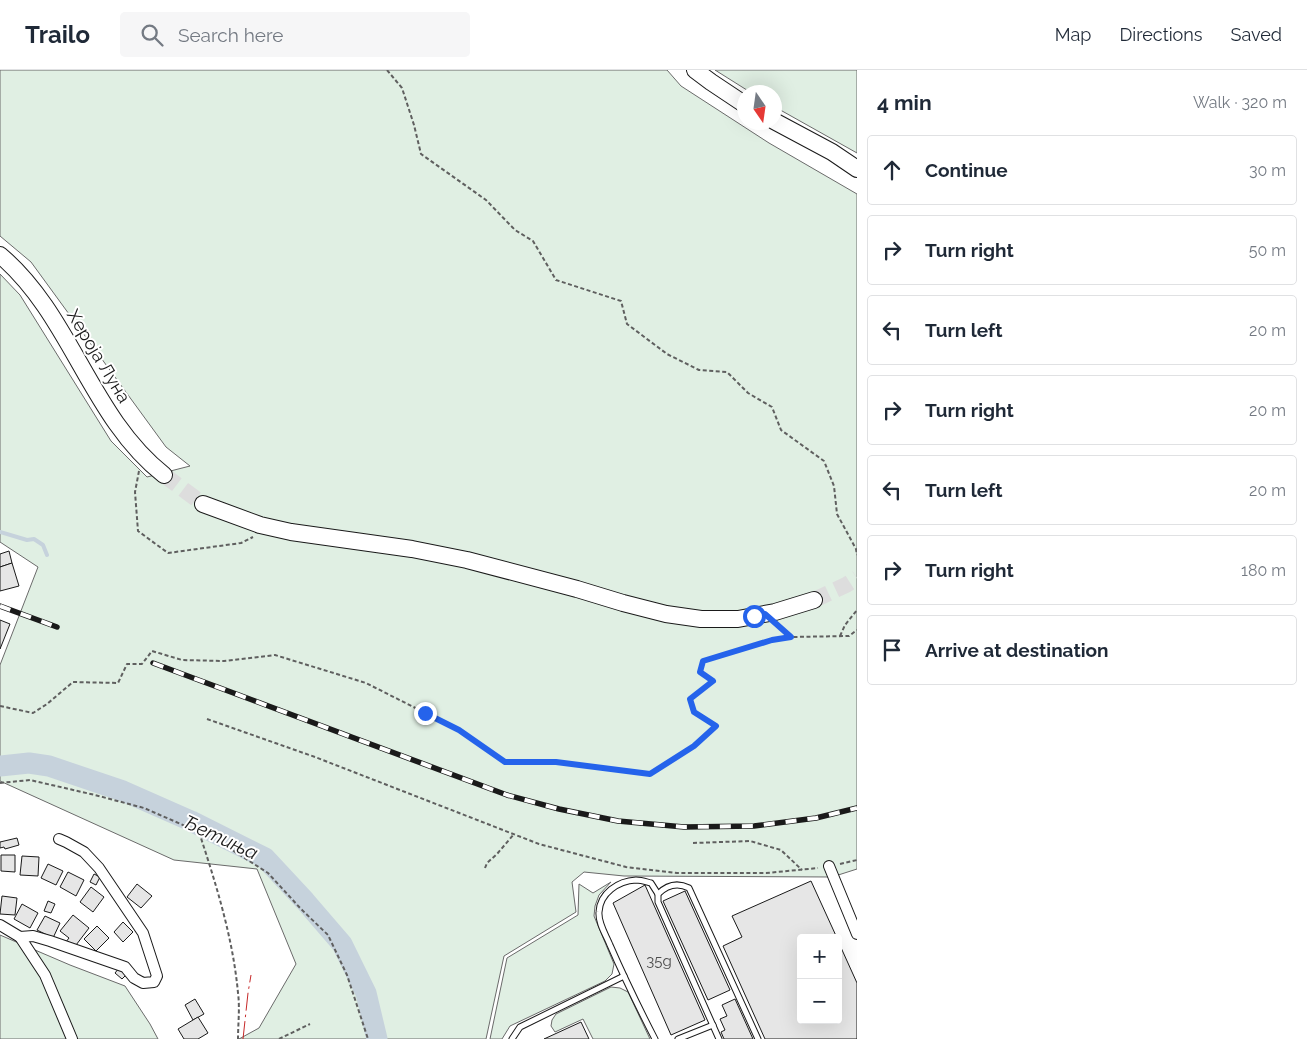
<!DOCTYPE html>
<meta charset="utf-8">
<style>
body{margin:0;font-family:Raleway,sans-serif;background:#f6f6f7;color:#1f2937}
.controls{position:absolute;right:15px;bottom:15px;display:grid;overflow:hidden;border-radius:5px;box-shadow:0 5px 20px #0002}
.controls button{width:45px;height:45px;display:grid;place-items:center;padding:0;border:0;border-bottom:1px solid #e0e1e3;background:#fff;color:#1f2937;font:25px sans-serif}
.compass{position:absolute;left:737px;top:15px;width:45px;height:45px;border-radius:50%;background:#fff;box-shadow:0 5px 20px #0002;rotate:167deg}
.stop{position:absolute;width:15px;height:15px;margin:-11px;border:4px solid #2563eb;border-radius:50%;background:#fff}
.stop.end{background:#2563eb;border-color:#fff;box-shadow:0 1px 5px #0008}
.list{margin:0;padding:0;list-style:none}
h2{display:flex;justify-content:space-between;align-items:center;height:65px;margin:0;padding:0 20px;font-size:21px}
h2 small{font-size:16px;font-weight:400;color:#747a83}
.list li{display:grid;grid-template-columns:32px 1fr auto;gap:15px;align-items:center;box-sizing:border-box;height:70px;margin:0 10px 10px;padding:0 10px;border:1px solid #e0e1e3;border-radius:5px}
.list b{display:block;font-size:19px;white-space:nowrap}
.list em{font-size:16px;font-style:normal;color:#747a83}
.icon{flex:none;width:28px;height:28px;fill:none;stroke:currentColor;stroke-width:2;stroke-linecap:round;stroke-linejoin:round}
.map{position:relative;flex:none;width:857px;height:969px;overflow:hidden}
header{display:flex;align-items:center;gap:30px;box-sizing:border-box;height:70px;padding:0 25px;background:#fff;border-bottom:1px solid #e0e1e3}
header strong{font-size:24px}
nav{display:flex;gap:28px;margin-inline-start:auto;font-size:18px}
.search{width:350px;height:45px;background:#f6f6f7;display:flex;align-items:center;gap:12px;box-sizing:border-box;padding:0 18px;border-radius:5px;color:#747a83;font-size:19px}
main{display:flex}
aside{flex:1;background:#fff}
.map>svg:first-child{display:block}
.green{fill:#e0efe3;stroke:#6a6a6a}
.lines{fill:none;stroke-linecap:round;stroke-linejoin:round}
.stream{stroke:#c6d2dc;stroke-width:4}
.river{stroke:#c6d2dc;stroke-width:21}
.building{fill:#e6e6e6;stroke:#1a1a1a}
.primary-tunnel{stroke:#ddd;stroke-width:16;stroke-dasharray:16 8;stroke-linecap:butt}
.lane-casing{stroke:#1a1a1a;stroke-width:7}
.street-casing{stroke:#1a1a1a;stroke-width:12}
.primary-casing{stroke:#1a1a1a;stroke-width:18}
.path{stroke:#5f5f5f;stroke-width:2;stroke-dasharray:4 2.5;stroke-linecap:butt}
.lane{stroke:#fff;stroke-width:5}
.street{stroke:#fff;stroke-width:10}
.primary{stroke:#fff;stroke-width:16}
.rail-casing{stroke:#1a1a1a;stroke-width:5.5}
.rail{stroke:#fff;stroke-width:4;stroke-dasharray:11;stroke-linecap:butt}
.power{stroke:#c62828;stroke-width:1;stroke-dasharray:18 4 2.5 4;stroke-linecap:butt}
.route{stroke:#2563eb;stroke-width:6}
.labels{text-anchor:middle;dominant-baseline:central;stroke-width:4;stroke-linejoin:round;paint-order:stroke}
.number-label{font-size:15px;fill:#4d4d4d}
.street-label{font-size:18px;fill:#1a1a1a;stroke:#fff}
.water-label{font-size:19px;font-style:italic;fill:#1a1a1a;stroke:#fff}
</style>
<header>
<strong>Trailo</strong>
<div class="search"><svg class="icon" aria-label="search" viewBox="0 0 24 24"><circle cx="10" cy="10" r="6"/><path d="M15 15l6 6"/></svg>Search here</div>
<nav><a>Map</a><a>Directions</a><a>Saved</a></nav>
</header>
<main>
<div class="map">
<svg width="857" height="969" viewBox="0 0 857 969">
<rect width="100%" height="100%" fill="#fff"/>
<!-- green -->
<g class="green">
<polygon points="0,0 667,0 681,16 769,73 857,124 857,799 832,807 624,806 584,802 572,812 576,842 504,886 486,969 239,969 259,958 296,894 257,799 174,790 0,711 0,595 38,497 0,472 0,204 20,225 111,371 147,407 190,396 166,377 31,192 0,166"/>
<polygon points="715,0 857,0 857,83 775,37 774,22 750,22"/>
<polygon points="611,812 599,825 595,836 594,846 614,894 612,904 605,911 510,956 502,969 490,969 507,888 578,845 579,814 593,823"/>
<polygon points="0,865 70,895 125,916 150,954 158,969 0,969"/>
<polygon points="611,917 620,918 628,922 650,969 593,969 583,949 555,962 551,956 552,950 556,944"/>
</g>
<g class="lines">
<!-- stream -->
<polyline class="stream" points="0,462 27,470 34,469 43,475 47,485"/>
<!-- river -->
<polyline class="river" points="0,696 29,693 49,696 123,721 191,751 265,788 305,831 342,874 366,923 377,969"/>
</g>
<!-- building -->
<g class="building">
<polygon points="9,481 12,493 0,497 0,484"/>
<polygon points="12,493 19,516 0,521 0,497"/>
<polygon points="0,550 10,554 0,579"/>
<polygon points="17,768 19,775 5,779 4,777 0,778 0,772"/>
<polygon points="1,785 15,785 15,802 1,801"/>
<polygon points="22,786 39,787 38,806 20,805"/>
<polygon points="48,794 63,801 56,815 41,808"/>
<polygon points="68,802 84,810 76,826 60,817"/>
<polygon points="94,804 100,807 96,815 90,812"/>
<polygon points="811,811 837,868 801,868 801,950 838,950 838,871 857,913 857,969 765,969 723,876 742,867 732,846"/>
<polygon points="137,814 152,826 141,838 127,827"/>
<polygon points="645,815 705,950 671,965 613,833"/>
<polygon points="91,817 104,827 93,842 80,832"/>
<polygon points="685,821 730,920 708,930 663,831"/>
<polygon points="2,826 17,828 15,845 0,844"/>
<polygon points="48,831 55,834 51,843 44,841"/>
<polygon points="22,834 38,843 30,858 14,849"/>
<polygon points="73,845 89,858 73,879 65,873 69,868 60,861"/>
<polygon points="45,846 60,853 53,868 37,860"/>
<polygon points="123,852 133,862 123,872 114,862"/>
<polygon points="97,856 109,868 96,881 84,869"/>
<polygon points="119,898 126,905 122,909 115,903"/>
<polygon points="195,929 204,944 193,950 185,935"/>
<polygon points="735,929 753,969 724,969 721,962 725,960 720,949 727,946 722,935"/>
<polygon points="198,947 208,963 198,969 184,969 178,959"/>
<polygon points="581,952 589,969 544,969"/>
</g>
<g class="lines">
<!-- primary-tunnel -->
<g class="primary-tunnel">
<polyline points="164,405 203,434"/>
<polyline points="814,530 846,515 857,508"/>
</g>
<!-- lane casing -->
<g class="lane-casing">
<g id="lane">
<polyline points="512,969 520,957 624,906"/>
<path d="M655,969C639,938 624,907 610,875C606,865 598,853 599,842C600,823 618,811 636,810C641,810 647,812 651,813L658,824"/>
<polyline points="678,969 713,955"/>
<path d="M719,969L658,832V824C667,815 677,812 689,818L758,969"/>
</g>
</g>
<!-- street casing -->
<g class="street-casing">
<g id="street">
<polyline points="829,796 857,864"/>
<polyline points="0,855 20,867 45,905 72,969"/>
<polyline points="20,867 33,866 50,871 125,897 134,908 143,913 154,912 157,906 143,863 99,798 84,782 66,772 59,769"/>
</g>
</g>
<!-- primary casing -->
<g class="primary-casing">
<g id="primary">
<polyline points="695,0 711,12 744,34"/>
<polyline points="774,51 832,82 857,99"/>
<path d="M0,185C72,246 90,347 164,405"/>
<polyline points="203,434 260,455 291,462 412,479 467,490 577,519 623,533 666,544 701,549 738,549 775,542 814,530"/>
</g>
</g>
<!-- path -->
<g class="path">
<polyline points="387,0 402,18 414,55 421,84 486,130 515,160 533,171 556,210 621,231 627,254 667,284 699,300 727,302 748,323 772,337 781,360 824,391 834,416 837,444 856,479 857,485"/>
<polyline points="139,401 135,422 138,461 168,483 241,473 253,467"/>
<polyline points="778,556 791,567 849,566 857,560"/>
<polyline points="840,566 845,555 857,540"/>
<polyline points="0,636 33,643 47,634 73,612 118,613 127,594 142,594 152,581 182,590 224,591 275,585 366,613 459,660 505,692 556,692 650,704 693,676 716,655 694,642 690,629 713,611 700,602 703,591 773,570 791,567"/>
<polyline points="207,649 315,687 539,774 626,797 677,803 766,803 818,798"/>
<path d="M0,713L30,710L95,725L144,738L199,762C216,814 233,868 238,923C240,938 238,954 238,969"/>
<polyline points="199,762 229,778 268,803 301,839 328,865 347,905 368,969"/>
<polyline points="693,773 750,771 781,780 802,800"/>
<polyline points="840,794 857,790"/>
<polyline points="485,798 487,793 497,784 514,764"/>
<polyline points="279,969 310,954"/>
</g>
<!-- lane -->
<use href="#lane" class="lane"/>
<!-- street -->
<use href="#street" class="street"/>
<!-- primary -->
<use href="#primary" class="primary"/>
<!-- rail casing -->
<g class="rail-casing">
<g id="rail">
<polyline points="0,536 57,557"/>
<polyline points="153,593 507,725 559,739 618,751 684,757 754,756 816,748 857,738"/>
</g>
</g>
<!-- rail -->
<use href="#rail" class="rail"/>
<!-- power -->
<polyline class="power" points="243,969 248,923 251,905"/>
</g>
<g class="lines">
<!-- route -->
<polyline class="route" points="425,643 459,660 505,692 556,692 650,704 694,676 716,656 694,642 690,629 713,611 700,602 703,591 772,570 791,567 765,544 754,546"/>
</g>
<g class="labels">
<!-- number labels -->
<g class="number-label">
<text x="659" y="891">35g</text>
</g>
<!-- street labels -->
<g class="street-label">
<text transform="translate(99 286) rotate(59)">Хероја Луна</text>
</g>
<!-- water labels -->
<g class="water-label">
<text transform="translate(221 767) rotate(25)">Ђетиња</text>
</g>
</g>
</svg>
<div class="controls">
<button>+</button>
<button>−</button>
</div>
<svg class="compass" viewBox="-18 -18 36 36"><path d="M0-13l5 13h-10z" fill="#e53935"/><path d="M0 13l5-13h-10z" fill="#747a83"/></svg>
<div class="stop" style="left:754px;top:546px"></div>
<div class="stop end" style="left:425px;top:643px"></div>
</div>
<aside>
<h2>4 min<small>Walk · 320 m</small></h2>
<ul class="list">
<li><svg class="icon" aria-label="ahead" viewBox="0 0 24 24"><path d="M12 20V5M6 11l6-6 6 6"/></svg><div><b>Continue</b></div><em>30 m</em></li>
<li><svg class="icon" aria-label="right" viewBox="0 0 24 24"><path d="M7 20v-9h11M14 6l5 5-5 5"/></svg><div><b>Turn right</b></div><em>50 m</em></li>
<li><svg class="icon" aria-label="left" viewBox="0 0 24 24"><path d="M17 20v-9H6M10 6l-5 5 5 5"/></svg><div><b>Turn left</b></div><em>20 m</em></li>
<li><svg class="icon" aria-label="right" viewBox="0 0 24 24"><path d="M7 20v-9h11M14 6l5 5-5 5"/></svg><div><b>Turn right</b></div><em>20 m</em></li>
<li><svg class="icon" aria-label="left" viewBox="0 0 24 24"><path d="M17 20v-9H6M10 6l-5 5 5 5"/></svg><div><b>Turn left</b></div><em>20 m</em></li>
<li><svg class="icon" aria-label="right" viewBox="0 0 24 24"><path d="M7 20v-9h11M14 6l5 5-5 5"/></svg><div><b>Turn right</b></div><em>180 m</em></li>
<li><svg class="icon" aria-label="arrive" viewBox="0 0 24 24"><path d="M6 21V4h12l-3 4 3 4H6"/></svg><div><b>Arrive at destination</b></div></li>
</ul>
</aside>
</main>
